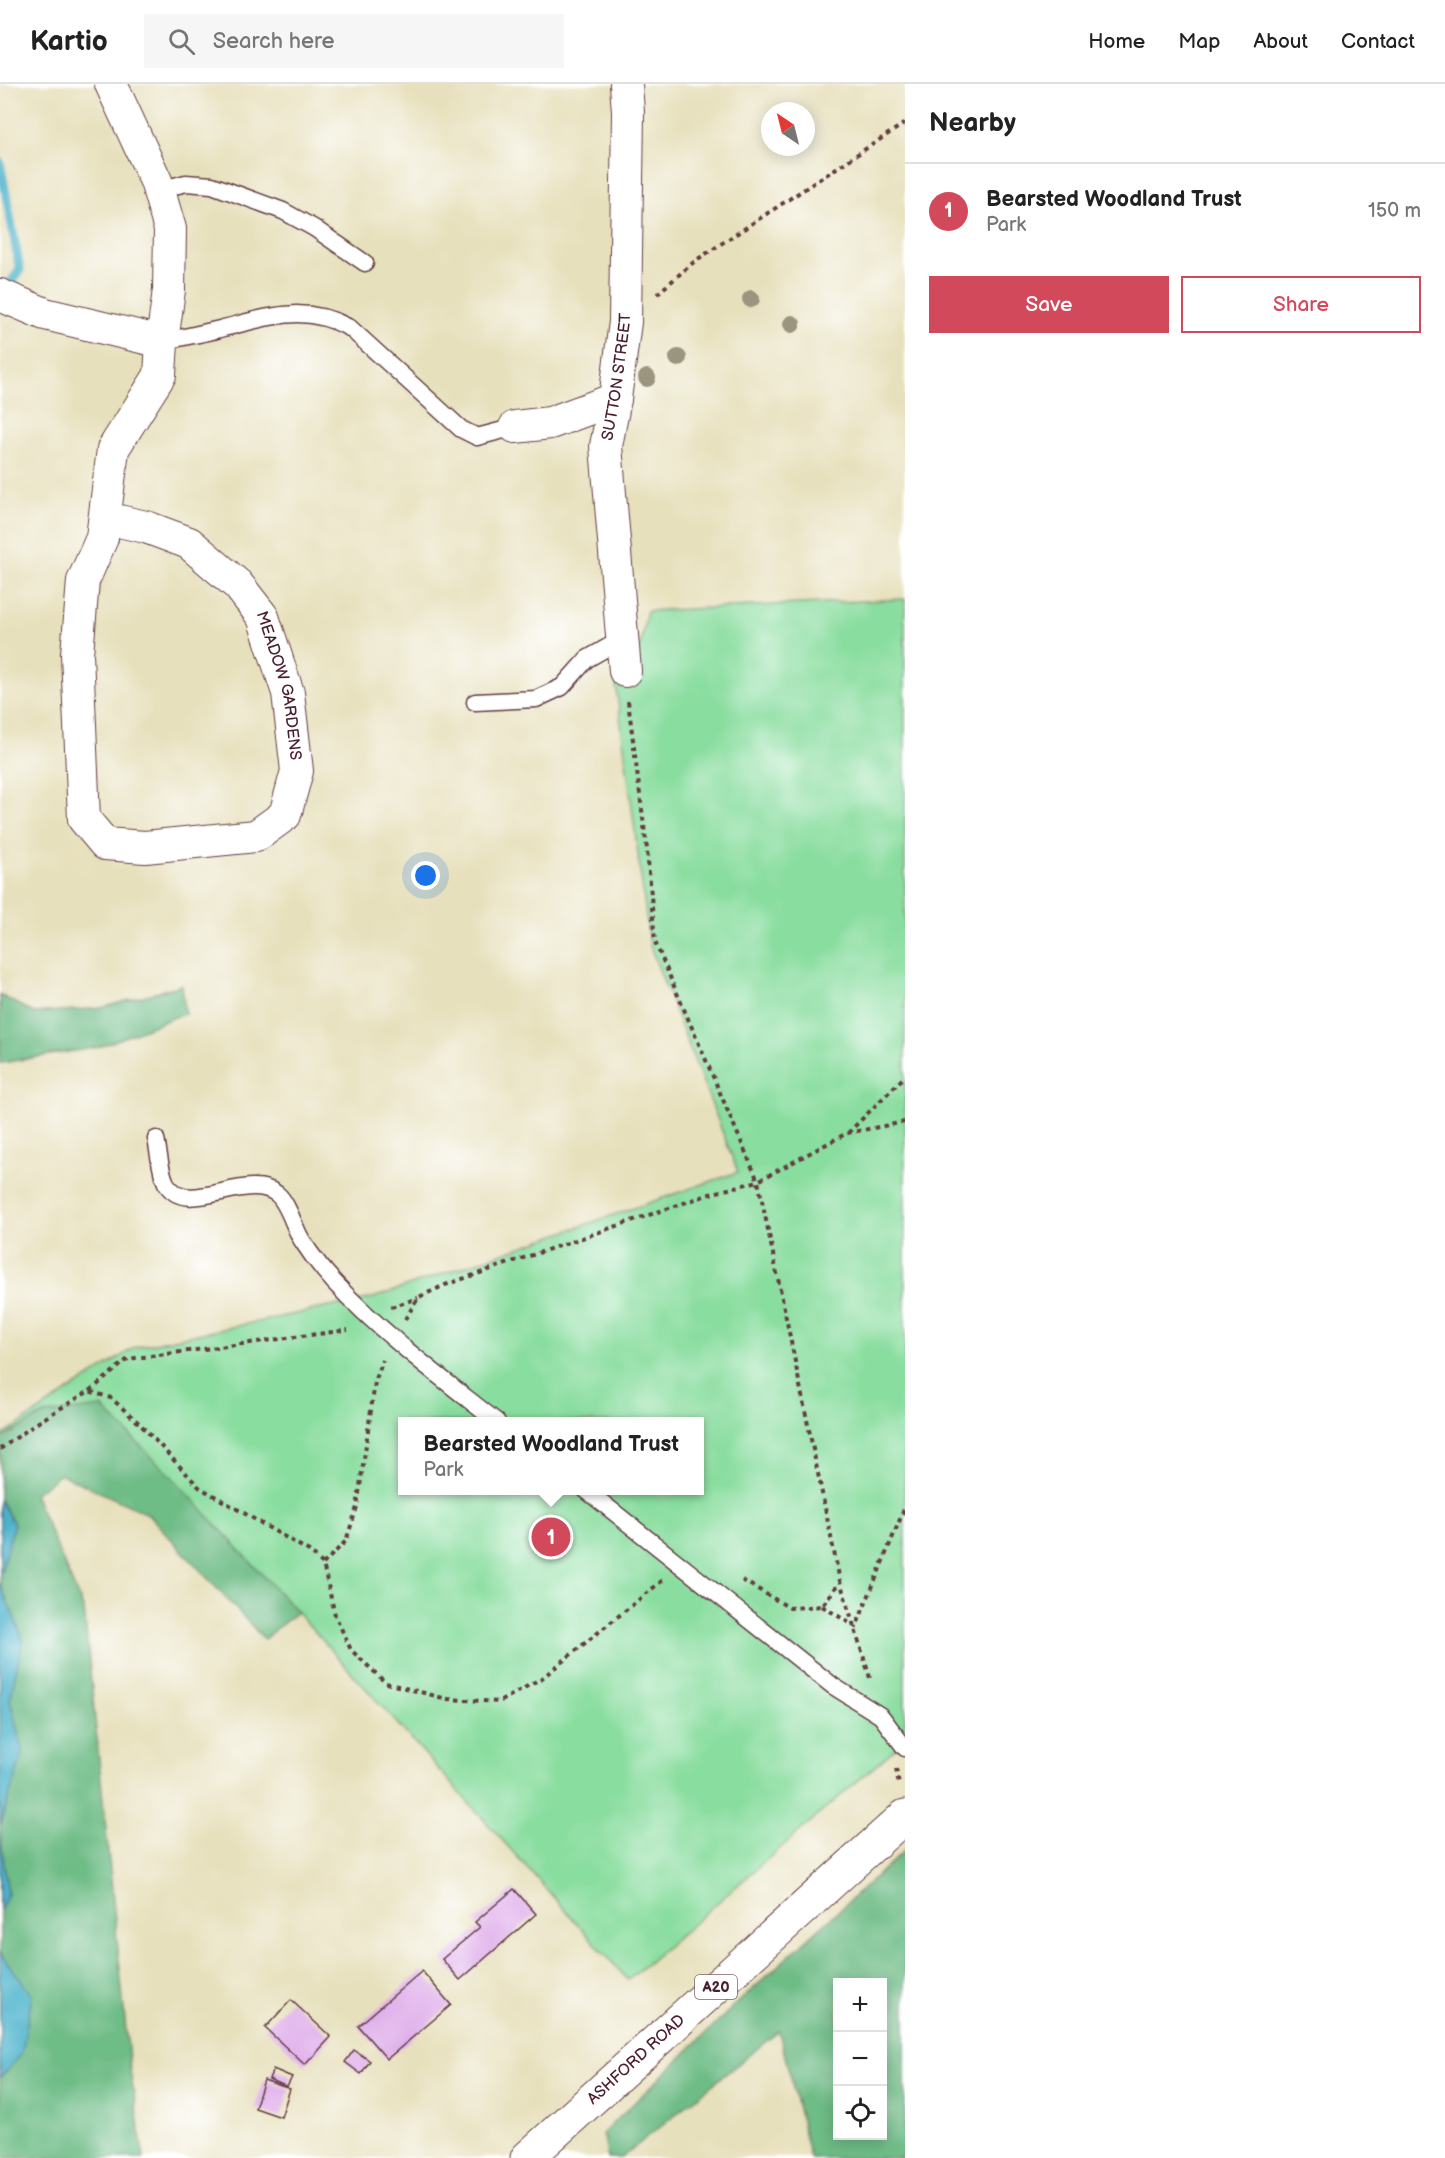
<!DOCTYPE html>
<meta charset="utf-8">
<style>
body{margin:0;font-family:"Balsamiq Sans",sans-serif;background:#f6f6f6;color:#222}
.controls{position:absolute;right:18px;bottom:18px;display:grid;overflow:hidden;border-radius:0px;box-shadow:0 3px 15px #0003}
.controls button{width:54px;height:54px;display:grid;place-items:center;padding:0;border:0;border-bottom:2px solid #e0e0e0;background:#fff;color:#222;font:30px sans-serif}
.compass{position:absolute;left:761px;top:18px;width:54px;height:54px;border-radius:50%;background:#fff;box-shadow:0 3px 15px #0003;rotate:325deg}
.you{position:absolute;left:426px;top:792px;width:21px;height:21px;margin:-15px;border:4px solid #fff;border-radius:50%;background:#1a73e8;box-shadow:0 0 0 9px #1a73e833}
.badge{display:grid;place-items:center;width:39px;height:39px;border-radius:50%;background:#d1495b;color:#fff;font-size:20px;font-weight:700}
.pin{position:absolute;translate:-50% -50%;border:3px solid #fff;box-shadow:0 2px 6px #0006}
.popup{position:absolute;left:398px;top:1333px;width:306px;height:78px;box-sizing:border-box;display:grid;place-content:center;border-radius:0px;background:#fff;filter:drop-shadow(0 2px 4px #0005);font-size:20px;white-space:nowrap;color:#767676}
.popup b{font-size:22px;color:#222}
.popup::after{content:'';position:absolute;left:50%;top:100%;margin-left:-12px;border:12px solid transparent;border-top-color:#fff}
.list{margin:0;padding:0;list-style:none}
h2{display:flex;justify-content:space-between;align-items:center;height:78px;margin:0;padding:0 24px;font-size:26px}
h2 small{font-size:20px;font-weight:400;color:#767676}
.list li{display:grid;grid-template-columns:39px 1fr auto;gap:18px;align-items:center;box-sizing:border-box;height:96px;padding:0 24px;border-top:2px solid #e0e0e0}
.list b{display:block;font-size:22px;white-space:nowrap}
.list p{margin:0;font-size:20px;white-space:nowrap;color:#767676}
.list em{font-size:20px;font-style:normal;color:#767676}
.actions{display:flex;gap:12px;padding:18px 24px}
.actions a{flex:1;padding:14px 0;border:2px solid #d1495b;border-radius:0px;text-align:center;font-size:21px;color:#d1495b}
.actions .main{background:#d1495b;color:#fff}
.icon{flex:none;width:33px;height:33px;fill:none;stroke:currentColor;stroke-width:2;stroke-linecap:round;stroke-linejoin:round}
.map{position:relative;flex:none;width:905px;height:2074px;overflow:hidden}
header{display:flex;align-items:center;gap:36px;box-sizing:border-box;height:84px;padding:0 30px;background:#fff;border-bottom:2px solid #e0e0e0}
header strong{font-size:28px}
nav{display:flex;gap:33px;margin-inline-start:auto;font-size:21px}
.search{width:420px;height:54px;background:#f6f6f6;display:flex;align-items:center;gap:15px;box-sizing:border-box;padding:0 21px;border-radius:0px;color:#767676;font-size:22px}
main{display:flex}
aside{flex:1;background:#fff}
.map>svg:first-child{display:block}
.green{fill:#89dd9f;stroke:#6a7e65;stroke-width:1.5;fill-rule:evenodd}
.forest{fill:#6ebc86;stroke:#5c6e58;stroke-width:1.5;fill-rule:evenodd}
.water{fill:#4cb2cb;stroke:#4b687b;stroke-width:1.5}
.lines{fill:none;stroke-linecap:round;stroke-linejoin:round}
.stream{stroke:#4cb2cb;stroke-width:9}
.building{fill:#dfaeea}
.lane-casing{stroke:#623c41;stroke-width:19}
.street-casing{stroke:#623c41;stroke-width:34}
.primary-casing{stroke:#623c41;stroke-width:35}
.path{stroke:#623c41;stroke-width:4;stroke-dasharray:4.5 4.5;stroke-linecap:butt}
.lane{stroke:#fff;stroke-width:16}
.street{stroke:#fff;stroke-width:32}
.primary{stroke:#fff;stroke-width:33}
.tree{fill:#9b9580}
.labels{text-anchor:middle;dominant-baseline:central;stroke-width:4.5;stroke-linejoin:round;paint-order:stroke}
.shield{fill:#fff;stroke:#80626b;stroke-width:1.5}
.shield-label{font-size:15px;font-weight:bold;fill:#4a1f2b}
.street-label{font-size:16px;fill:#4a1f2b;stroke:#fff}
</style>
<header>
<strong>Kartio</strong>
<div class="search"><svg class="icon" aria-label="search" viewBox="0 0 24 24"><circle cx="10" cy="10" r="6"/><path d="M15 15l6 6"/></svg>Search here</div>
<nav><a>Home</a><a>Map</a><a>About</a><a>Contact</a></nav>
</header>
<main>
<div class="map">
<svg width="905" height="2074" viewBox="0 0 905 2074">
<rect width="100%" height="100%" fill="#fff"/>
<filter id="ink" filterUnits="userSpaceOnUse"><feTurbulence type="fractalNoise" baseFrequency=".0167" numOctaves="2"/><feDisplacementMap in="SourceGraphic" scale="12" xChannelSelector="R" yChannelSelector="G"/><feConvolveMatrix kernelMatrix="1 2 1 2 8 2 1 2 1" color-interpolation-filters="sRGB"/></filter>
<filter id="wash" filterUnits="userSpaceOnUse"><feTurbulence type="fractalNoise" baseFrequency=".008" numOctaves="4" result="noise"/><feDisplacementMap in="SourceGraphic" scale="24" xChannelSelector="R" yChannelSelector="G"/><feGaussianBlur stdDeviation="1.35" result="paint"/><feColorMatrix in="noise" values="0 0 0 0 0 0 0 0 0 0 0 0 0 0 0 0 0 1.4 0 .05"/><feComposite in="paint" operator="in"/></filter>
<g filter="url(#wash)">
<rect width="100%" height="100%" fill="#e7e0bc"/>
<!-- green -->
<path class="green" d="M905,515V1656L628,1896L297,1528L103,1324L0,1378V1353L135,1263L373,1214L738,1088L650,862L614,586L636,584L647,527ZM402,1338H700V1406H402Z"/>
<!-- forest -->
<g class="forest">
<polygon points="182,901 185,929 99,963 0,979 0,911 34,929 101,924"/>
<polygon points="102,1323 174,1395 297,1528 264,1555 148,1430 61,1390 34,1410 84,1526 130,1986 144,2074 0,2074 0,1355 44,1330"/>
<path d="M905,1766V2074H810L779,1947L621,2074H608L603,2049L732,1924ZM882,1898V2052H838V1898Z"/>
</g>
<!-- water -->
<g class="water">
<polygon points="0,1416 14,1440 0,1492"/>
<polygon points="0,1499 23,1555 10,1616 23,1669 0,1742"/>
<polygon points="0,1748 8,1810 0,1827"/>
<polygon points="0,1869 32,1911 22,1969 0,1994"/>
</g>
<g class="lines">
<!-- stream -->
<polyline class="stream" points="0,78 20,186 5,206"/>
</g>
<g id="blocks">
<!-- building -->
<g class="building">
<polygon points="514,1805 536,1830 460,1896 442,1875 480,1843 475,1838"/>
<polygon points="422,1887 451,1921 387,1975 358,1942"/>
<polygon points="291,1916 331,1953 305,1981 265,1944"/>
<polygon points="354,1966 370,1977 361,1990 345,1978"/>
<polygon points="273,1985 292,1993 287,2003 269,1995"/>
<polygon points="264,1996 290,2005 281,2033 255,2024"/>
</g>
</g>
</g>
<g filter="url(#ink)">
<use href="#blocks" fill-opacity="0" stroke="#623c41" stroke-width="1.5"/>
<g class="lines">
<!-- lane casing -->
<g class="lane-casing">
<g id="lane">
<polyline points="159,106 186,99 212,101 283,127 314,144 365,179"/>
<path d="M162,258C181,253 201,250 220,245C269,233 303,219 350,244L461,345L477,353L515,343"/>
<polyline points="475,618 536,615 562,603 587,575 622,555"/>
<path d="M156,1055C159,1069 160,1087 166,1099C186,1135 246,1086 277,1110C289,1120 294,1145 303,1158C312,1172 323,1186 334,1198C381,1249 443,1295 497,1338"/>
<polyline points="586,1406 833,1602 881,1632 905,1664"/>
</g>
</g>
<!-- street casing -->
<g class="street-casing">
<g id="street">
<polyline points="0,211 45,230 162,258"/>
<polyline points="515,343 550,339 615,315"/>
<path id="s1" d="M105,434L146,443L189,459L238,501L263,533L288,609L297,687L285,731L256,752L145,763L105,760L84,735L77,570L83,497L102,454L113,365L160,291L162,258L169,206L170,145L156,97L111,0"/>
<path id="s2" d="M625,587L606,362L615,315L625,238L628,28L626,0"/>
</g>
</g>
<!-- primary casing -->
<g class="primary-casing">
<g id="primary">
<path id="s3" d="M527,2074L905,1732"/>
</g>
</g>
<!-- path -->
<g class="path">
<polyline points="657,210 695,177 905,39"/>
<polyline points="628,617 647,765 655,858 758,1097 840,1497 871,1597"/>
<polyline points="848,1049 905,992"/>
<polyline points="391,1223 418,1214"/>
<polyline points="405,1235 419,1213 445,1201 710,1110 758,1097 847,1049 905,1038"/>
<polyline points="90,1307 128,1275 348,1246"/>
<polyline points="0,1365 43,1335 89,1307 111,1314 139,1339 199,1403 309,1467 323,1480 335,1531 351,1566 386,1599 447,1615 499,1618 542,1594 663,1496"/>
<polyline points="323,1480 346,1457 357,1423 375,1298 383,1276"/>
<polyline points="742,1496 790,1524 822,1522 840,1498"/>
<polyline points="822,1522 856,1543 905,1423"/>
<polyline points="896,1685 899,1701"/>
</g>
<!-- lane -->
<use href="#lane" class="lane"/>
<!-- street -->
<use href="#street" class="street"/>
<!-- primary -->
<use href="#primary" class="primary"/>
</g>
<!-- trees -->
<g class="tree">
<circle cx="751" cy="215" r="9"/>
<circle cx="792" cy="240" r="9"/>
<circle cx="678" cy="274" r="9"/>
<circle cx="647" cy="294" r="9"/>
</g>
</g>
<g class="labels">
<!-- shield labels -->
<rect class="shield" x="695" y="1891" width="42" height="24" rx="4.5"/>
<g class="shield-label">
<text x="716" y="1903">A20</text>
</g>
<!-- street labels -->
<g class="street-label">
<text stroke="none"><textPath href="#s2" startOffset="296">SUTTON STREET</textPath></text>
<text stroke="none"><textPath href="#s1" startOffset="264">MEADOW GARDENS</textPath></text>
<text stroke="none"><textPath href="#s3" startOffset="147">ASHFORD ROAD</textPath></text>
</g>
</g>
</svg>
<div class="controls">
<button>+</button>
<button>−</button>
<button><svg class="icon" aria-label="locate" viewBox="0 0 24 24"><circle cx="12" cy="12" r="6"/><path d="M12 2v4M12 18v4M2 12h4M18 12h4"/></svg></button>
</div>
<svg class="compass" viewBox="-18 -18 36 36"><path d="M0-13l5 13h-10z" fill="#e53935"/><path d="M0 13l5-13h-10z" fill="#767676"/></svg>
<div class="you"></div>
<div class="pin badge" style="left:551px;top:1453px">1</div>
<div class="popup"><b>Bearsted Woodland Trust</b>Park</div>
</div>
<aside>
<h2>Nearby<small></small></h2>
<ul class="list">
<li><span class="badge">1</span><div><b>Bearsted Woodland Trust</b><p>Park</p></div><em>150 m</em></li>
</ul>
<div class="actions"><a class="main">Save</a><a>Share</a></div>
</aside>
</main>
